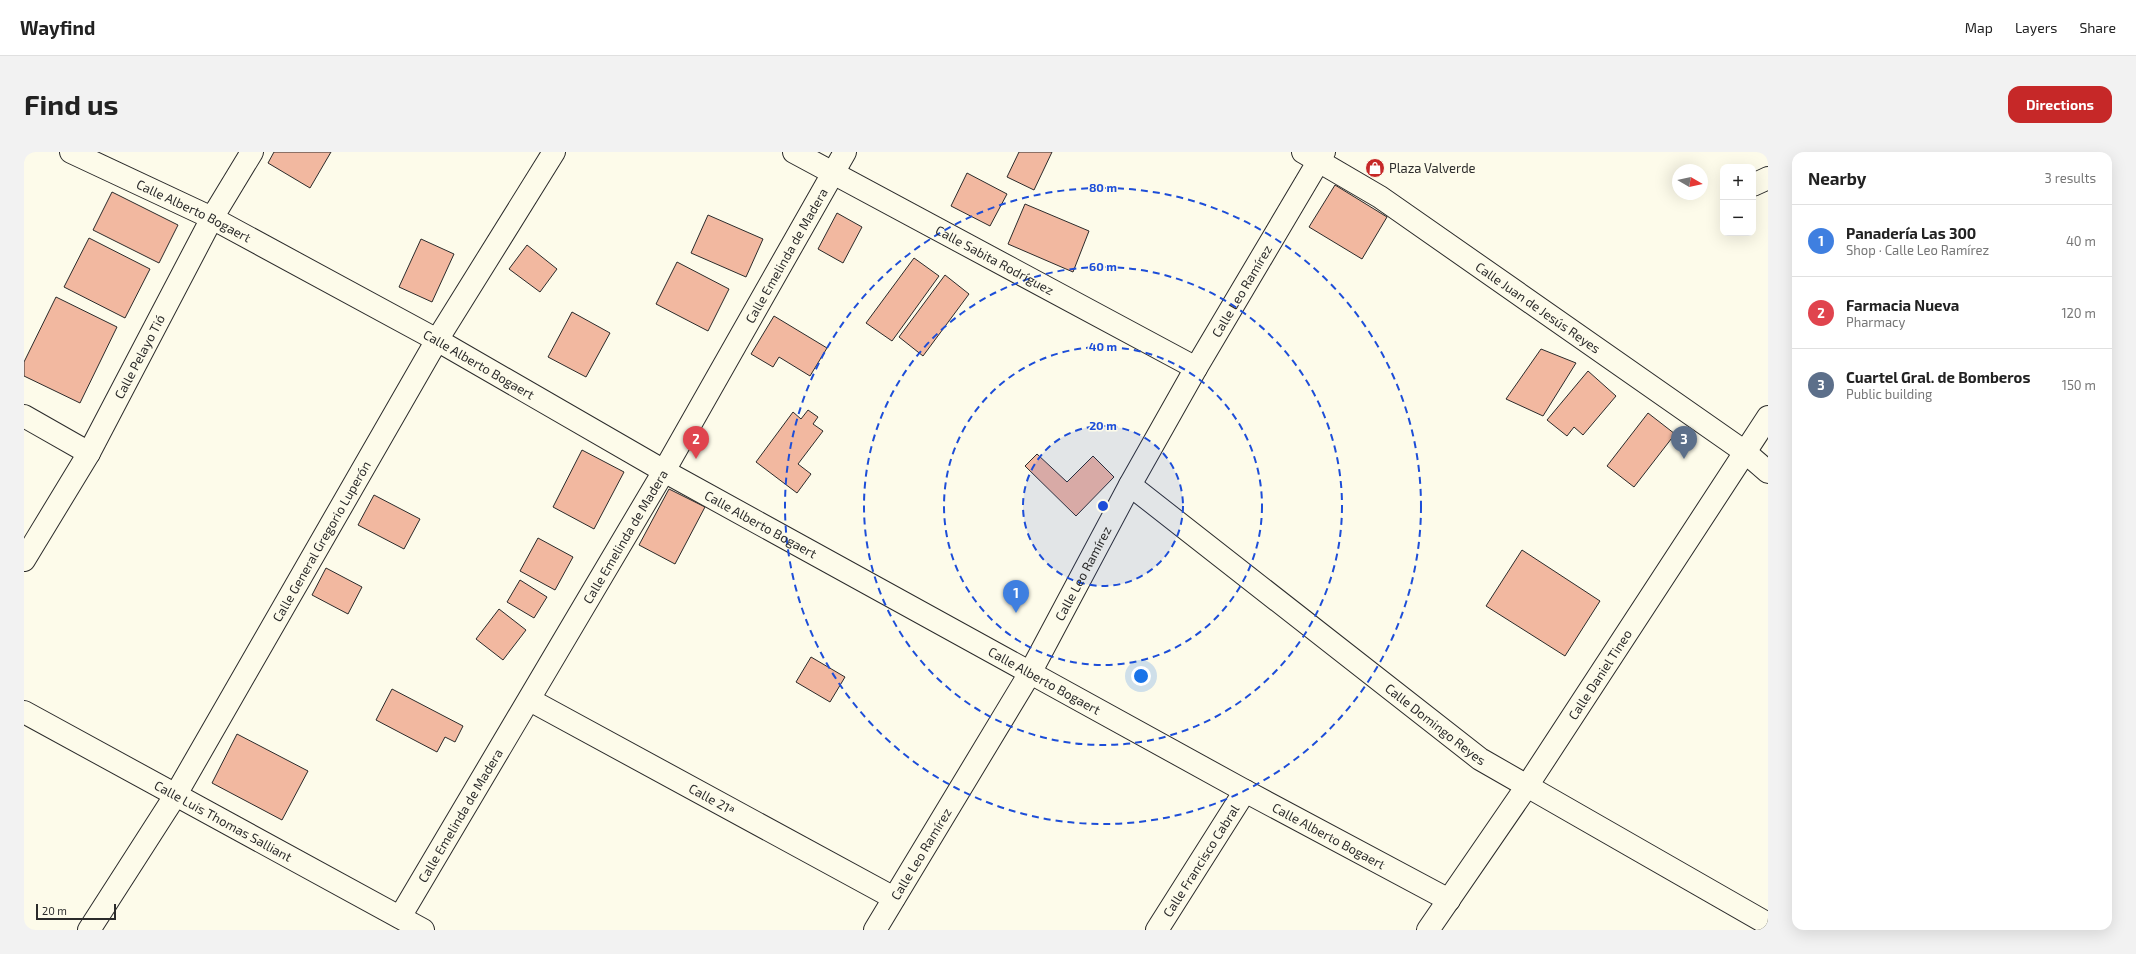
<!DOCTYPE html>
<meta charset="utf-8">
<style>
body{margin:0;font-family:"Exo 2",sans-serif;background:#f2f2f2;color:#222}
.controls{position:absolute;right:12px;top:12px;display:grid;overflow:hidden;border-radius:8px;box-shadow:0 4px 16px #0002}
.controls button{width:36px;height:36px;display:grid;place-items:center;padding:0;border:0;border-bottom:1px solid #e0e0e0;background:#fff;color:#222;font:20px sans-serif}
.compass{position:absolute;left:1648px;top:12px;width:36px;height:36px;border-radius:50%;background:#fff;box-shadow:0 4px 16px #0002;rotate:99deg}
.scale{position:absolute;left:12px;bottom:10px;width:80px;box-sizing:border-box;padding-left:4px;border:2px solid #2b2b2b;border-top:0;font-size:11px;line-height:14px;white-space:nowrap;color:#2b2b2b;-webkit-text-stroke:3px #fdfbea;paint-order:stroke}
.you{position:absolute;left:1117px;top:524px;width:14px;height:14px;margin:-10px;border:3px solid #fff;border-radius:50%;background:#1a73e8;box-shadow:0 0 0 6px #1a73e833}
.badge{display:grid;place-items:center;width:26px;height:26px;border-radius:50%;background:#c62828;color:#fff;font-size:13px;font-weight:700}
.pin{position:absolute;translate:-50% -33px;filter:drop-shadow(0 1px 2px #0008)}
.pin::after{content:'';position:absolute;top:21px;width:14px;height:12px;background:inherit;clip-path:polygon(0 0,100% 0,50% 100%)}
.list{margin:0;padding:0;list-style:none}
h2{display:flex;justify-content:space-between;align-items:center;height:52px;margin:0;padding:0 16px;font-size:17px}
h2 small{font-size:13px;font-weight:400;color:#767676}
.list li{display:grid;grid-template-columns:26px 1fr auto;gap:12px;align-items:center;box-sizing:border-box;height:72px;padding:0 16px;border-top:1px solid #e0e0e0}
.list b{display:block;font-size:15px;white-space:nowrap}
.list p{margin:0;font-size:13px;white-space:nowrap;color:#767676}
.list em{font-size:13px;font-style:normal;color:#767676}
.map{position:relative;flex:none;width:1744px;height:778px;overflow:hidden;border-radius:12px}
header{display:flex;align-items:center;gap:24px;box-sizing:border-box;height:56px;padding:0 20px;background:#fff;border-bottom:1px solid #e0e0e0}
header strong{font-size:19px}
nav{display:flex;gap:22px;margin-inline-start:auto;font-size:14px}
.intro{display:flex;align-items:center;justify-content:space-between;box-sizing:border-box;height:96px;padding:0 24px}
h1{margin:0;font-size:28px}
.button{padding:10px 18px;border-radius:12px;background:#c62828;color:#fff;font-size:14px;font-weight:700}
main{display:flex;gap:24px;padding:0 24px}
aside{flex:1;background:#fff;border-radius:12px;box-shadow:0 4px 16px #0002}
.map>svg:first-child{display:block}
.building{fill:#f2b8a0;stroke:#2b2b2b}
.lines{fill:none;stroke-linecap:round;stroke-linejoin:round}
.minor-casing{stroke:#2b2b2b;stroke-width:24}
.minor{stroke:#fdfbea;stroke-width:22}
.ring{fill:none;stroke:#1d4ed8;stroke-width:2;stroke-dasharray:7 5}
.labels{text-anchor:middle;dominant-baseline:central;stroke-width:3;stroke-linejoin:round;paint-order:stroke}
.poi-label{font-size:13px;fill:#2b2b2b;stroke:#fdfbea;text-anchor:start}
.street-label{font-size:13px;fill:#2b2b2b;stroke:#fdfbea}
.centre{fill:#1d4ed8;stroke:#fdfbea;stroke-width:2}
.ring-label{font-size:12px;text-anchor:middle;font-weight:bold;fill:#1d4ed8;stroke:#fdfbea;stroke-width:3;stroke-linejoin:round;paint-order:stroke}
</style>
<header>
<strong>Wayfind</strong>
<nav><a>Map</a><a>Layers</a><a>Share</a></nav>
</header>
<div class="intro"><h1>Find us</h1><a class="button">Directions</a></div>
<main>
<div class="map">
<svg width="1744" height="778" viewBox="0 0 1744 778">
<rect width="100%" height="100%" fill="#fdfbea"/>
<!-- building -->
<g class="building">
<polygon points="250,0 307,0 286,36 244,11"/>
<polygon points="995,0 1028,0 1010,38 983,25"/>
<polygon points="943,21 983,42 966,74 927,54"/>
<polygon points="1311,33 1363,65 1338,107 1285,75"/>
<polygon points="88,40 154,73 135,111 69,78"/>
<polygon points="1001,52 1065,79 1049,120 984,92"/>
<polygon points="813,61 838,75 819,111 794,97"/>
<polygon points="684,63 739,87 722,125 667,101"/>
<polygon points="65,86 126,117 101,166 40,135"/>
<polygon points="397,87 430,102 408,150 375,135"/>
<polygon points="503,93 533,117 516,140 485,117"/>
<polygon points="890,106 915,124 868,189 842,171"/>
<polygon points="653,110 705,137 684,179 632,152"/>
<polygon points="921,123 945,142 899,204 875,185"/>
<polygon points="32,145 93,175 56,251 0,224 0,210"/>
<polygon points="548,160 586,181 562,225 524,205"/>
<polygon points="750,164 803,196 786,224 755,205 749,215 727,202"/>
<polygon points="1517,197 1552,211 1519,264 1482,247"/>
<polygon points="1564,219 1592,244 1559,283 1550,275 1543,284 1523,268"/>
<polygon points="784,258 794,265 789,272 799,279 774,312 787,322 773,341 732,310 769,260 777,267"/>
<polygon points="1624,261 1651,282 1610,335 1583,314"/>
<polygon points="558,298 600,320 570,377 529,355"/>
<polygon points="1013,302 1043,330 1069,304 1090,325 1052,364 1001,314"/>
<polygon points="645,337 681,355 651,412 615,393"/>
<polygon points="350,343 396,367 380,397 334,373"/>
<polygon points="514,386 549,405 531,438 496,419"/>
<polygon points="1498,398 1576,449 1541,504 1462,454"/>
<polygon points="302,416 338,435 324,462 288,443"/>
<polygon points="496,428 523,445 510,466 483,450"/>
<polygon points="475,457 502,478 479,508 452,487"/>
<polygon points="787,505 821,525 806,550 772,530"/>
<polygon points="368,537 439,574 431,590 421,585 413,600 352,568"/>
<polygon points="213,582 284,619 258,668 188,631"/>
</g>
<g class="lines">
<!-- minor casing -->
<g class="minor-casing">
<g id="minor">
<path id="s1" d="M47,0L188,66L413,188L640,319L1221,639L1425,748"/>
<path id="s2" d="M770,0L1172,216"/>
<path id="s3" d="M1279,0L1356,45L1721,300L1744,320"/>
<polyline points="1729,33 1744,26"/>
<polyline points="0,264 65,301"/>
<path id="s4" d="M1106,333L1456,607L1744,772"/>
<path id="s5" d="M0,408L65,301L188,66L228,0"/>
<polyline points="506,548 870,746"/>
<path id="s6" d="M0,560L399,778"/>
<path id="s7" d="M376,765L640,319L821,0"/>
<path id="s8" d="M65,778L151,644L413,188L530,0"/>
<path id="s9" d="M851,778L1006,521L1106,333L1172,216L1300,0"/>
<path id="s10" d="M1133,778L1221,639"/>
<path id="s11" d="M1404,778L1503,634L1744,265"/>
</g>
</g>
<!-- minor -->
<use href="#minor" class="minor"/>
</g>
<!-- distance rings -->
<circle cx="1079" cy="354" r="80" fill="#1d4ed8" fill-opacity=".12"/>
<g class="ring">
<circle cx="1079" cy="354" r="80"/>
<circle cx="1079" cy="354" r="159"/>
<circle cx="1079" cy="354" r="239"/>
<circle cx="1079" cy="354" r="318"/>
</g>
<!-- icons -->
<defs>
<g id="shop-disc" transform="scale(1)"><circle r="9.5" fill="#c62828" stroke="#fdfbea"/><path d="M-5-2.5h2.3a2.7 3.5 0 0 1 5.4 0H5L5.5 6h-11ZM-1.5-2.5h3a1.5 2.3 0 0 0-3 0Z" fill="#fff"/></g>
</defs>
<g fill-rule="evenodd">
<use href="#shop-disc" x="1351" y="16"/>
</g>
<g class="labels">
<!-- poi labels -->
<g class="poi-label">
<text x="1365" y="16">Plaza Valverde</text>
</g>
<!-- street labels -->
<g class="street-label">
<text stroke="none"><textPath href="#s1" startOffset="136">Calle Alberto Bogaert</textPath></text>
<text stroke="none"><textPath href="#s7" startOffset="766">Calle Emelinda de Madera</textPath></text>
<text stroke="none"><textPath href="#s2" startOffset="228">Calle Sabita Rodríguez</textPath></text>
<text stroke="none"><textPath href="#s9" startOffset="737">Calle Leo Ramírez</textPath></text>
<text stroke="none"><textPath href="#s3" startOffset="282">Calle Juan de Jesús Reyes</textPath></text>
<text stroke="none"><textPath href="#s5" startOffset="234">Calle Pelayo Tió</textPath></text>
<text stroke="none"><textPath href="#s1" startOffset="460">Calle Alberto Bogaert</textPath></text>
<text stroke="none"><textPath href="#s1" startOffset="784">Calle Alberto Bogaert</textPath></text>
<text stroke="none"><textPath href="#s7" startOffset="442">Calle Emelinda de Madera</textPath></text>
<text stroke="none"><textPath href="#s8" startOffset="453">Calle General Gregorio Luperón</textPath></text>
<text stroke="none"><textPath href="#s9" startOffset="413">Calle Leo Ramírez</textPath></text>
<text stroke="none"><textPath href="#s11" startOffset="308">Calle Daniel Tineo</textPath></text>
<text stroke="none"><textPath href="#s1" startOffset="1108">Calle Alberto Bogaert</textPath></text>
<text stroke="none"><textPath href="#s4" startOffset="388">Calle Domingo Reyes</textPath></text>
<text transform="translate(688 647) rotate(29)">Calle 21ª</text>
<text stroke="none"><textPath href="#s7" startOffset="118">Calle Emelinda de Madera</textPath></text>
<text stroke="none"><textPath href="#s6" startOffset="227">Calle Luis Thomas Salliant</textPath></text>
<text stroke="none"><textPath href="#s1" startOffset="1432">Calle Alberto Bogaert</textPath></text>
<text stroke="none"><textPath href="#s9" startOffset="89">Calle Leo Ramírez</textPath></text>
<text stroke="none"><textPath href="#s10" startOffset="82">Calle Francisco Cabral</textPath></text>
</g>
</g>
<circle cx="1079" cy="354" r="6" class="centre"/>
<g class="ring-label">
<text x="1079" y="40">80 m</text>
<text x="1079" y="119">60 m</text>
<text x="1079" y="199">40 m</text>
<text x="1079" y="278">20 m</text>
</g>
</svg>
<div class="controls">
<button>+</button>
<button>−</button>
</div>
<svg class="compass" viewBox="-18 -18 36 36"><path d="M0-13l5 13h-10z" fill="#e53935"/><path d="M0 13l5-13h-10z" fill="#767676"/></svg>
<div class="scale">20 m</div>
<div class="you"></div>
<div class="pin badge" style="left:992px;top:461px;background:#3f7fe0">1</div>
<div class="pin badge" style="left:672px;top:307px;background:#e0444e">2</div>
<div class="pin badge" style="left:1660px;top:307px;background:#5c6f8a">3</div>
</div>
<aside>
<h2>Nearby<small>3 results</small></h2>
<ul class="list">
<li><span class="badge" style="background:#3f7fe0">1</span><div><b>Panadería Las 300</b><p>Shop · Calle Leo Ramírez</p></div><em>40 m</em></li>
<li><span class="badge" style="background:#e0444e">2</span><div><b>Farmacia Nueva</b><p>Pharmacy</p></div><em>120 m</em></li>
<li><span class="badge" style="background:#5c6f8a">3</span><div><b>Cuartel Gral. de Bomberos</b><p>Public building</p></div><em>150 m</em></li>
</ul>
</aside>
</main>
